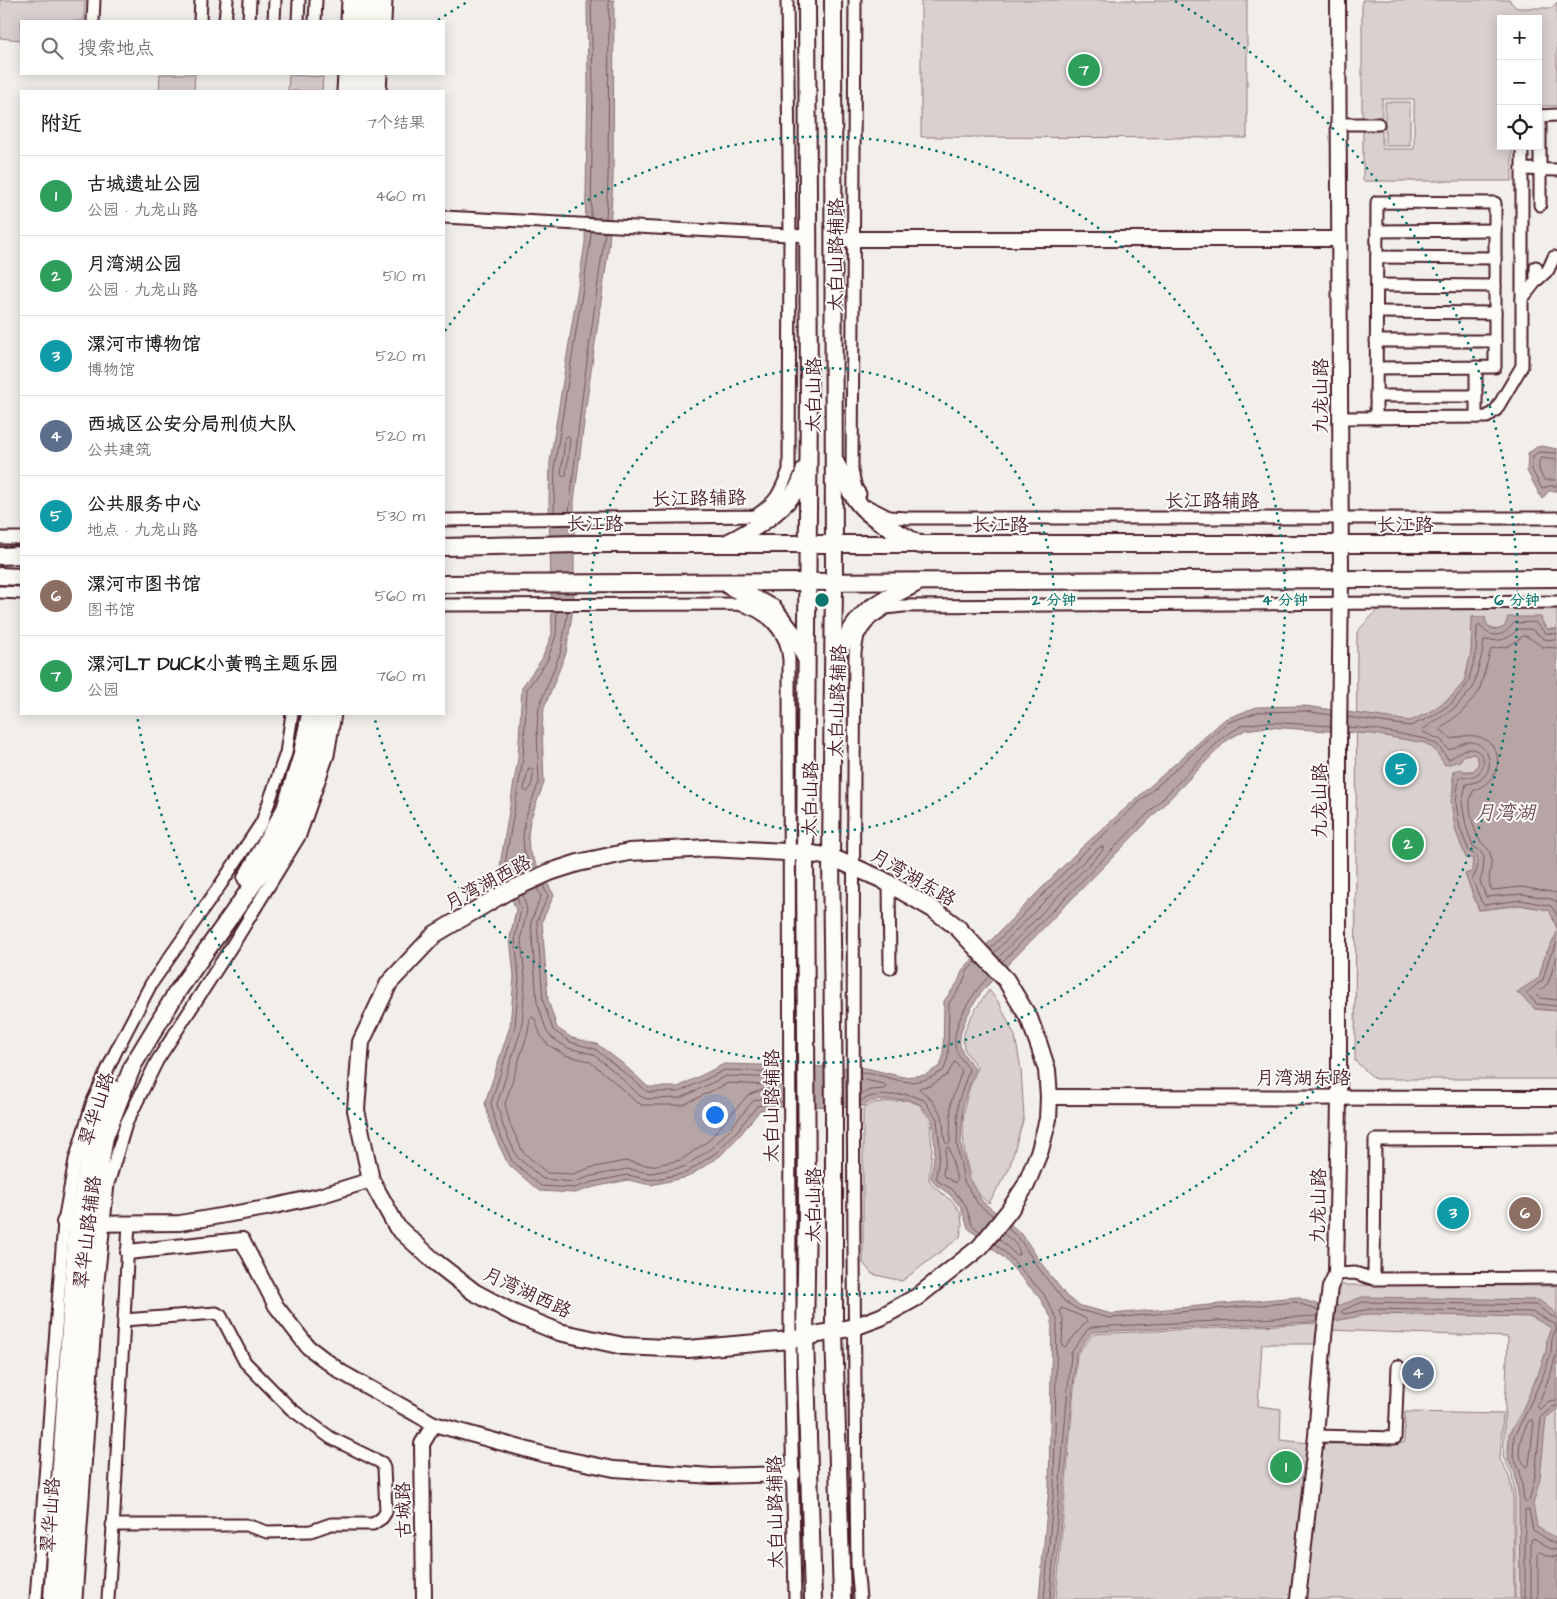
<!DOCTYPE html>
<html lang="zh">
<meta charset="utf-8">
<style>
body{margin:0;font-family:"Architects Daughter","LXGW WenKai TC",sans-serif;background:#f2f2f2;color:#222}
.controls{position:absolute;right:15px;top:15px;display:grid;overflow:hidden;border-radius:0px;box-shadow:0 2px 12px #0003}
.controls button{width:45px;height:45px;display:grid;place-items:center;padding:0;border:0;border-bottom:1px solid #e0e0e0;background:#fff;color:#222;font:25px sans-serif}
.you{position:absolute;left:714px;top:1114px;width:18px;height:18px;margin:-12px;border:4px solid #fff;border-radius:50%;background:#1a73e8;box-shadow:0 0 0 8px #1a73e833}
.badge{display:grid;place-items:center;width:32px;height:32px;border-radius:50%;background:#1f6fb2;color:#fff;font-size:16px;font-weight:700}
.pin{position:absolute;translate:-50% -50%;border:2px solid #fff;box-shadow:0 1px 5px #0006}
.list{margin:0;padding:0;list-style:none}
h2{display:flex;justify-content:space-between;align-items:center;height:65px;margin:0;padding:0 20px;font-size:21px}
h2 small{font-size:16px;font-weight:400;color:#767676}
.list li{display:grid;grid-template-columns:32px 1fr auto;gap:15px;align-items:center;box-sizing:border-box;height:80px;padding:0 20px;border-top:1px solid #e0e0e0}
.list b{display:block;font-size:19px;white-space:nowrap}
.list p{margin:0;font-size:16px;white-space:nowrap;color:#767676}
.list em{font-size:16px;font-style:normal;color:#767676}
.icon{flex:none;width:28px;height:28px;fill:none;stroke:currentColor;stroke-width:2;stroke-linecap:round;stroke-linejoin:round}
.map{position:relative;flex:none;width:1557px;height:1599px;overflow:hidden}
.search{position:absolute;background:#fff;box-shadow:0 2px 12px #0003;left:20px;top:20px;width:425px;height:55px;display:flex;align-items:center;gap:12px;box-sizing:border-box;padding:0 18px;border-radius:0px;color:#767676;font-size:19px}
.panel{position:absolute;background:#fff;box-shadow:0 2px 12px #0003;left:20px;top:90px;width:425px;height:625px;border-radius:0px}
.map>svg:first-child{display:block}
.green{fill:#d9d0cf;stroke:#92787d}
.water{fill:#b7a5a6;stroke:#8b6f75}
.lines{fill:none;stroke-linecap:round;stroke-linejoin:round}
.shore{stroke:#76555c;stroke-width:1}
.minor-casing{stroke:#4a1f2b;stroke-width:15}
.tertiary-casing{stroke:#4a1f2b;stroke-width:18}
.secondary-casing{stroke:#4a1f2b;stroke-width:20}
.minor{stroke:#fdfcf7;stroke-width:11}
.tertiary{stroke:#fdfcf7;stroke-width:14}
.secondary{stroke:#fdfcf7;stroke-width:16}
.ring{fill:none;stroke:#0f766e;stroke-width:2.5;stroke-dasharray:2.5 5}
.labels{text-anchor:middle;dominant-baseline:central;stroke-width:4;stroke-linejoin:round;paint-order:stroke}
.street-label{font-size:19px;fill:#4a1f2b;stroke:#fdfcf7}
.water-label{font-size:20px;font-style:italic;fill:#704e56;stroke:#fdfcf7}
.centre{fill:#0f766e;stroke:#fdfcf7;stroke-width:2.5}
.ring-label{font-size:15px;text-anchor:middle;font-weight:bold;fill:#0f766e;stroke:#fdfcf7;stroke-width:4;stroke-linejoin:round;paint-order:stroke}
</style>
<div class="map">
<svg width="1557" height="1599" viewBox="0 0 1557 1599">
<rect width="100%" height="100%" fill="#f2efeb"/>
<filter id="ink" filterUnits="userSpaceOnUse"><feTurbulence type="fractalNoise" baseFrequency=".02" numOctaves="2"/><feDisplacementMap in="SourceGraphic" scale="10" xChannelSelector="R" yChannelSelector="G"/><feConvolveMatrix kernelMatrix="1 2 1 2 8 2 1 2 1" color-interpolation-filters="sRGB"/></filter>
<g filter="url(#ink)">
<!-- green -->
<g class="green">
<polygon points="0,0 85,0 84,21 21,21 21,40 0,38"/>
<polygon points="921,0 1135,0 1135,2 1155,2 1155,0 1247,0 1247,138 921,137"/>
<polygon points="1362,0 1510,0 1511,3 1517,8 1552,8 1557,2 1557,106 1538,106 1538,19 1501,19 1501,146 1512,146 1512,181 1363,181 1363,131 1382,131 1382,149 1414,149 1414,99 1382,99 1382,117 1362,117"/>
<polygon points="160,74 195,74 194,91 159,91"/>
<polygon points="289,75 323,77 322,91 288,91"/>
<rect x="1385" y="102" width="25" height="44"/>
<path d="M1378,609H1557V629H1548L1545,627L1541,618L1508,622C1504,629 1499,631 1491,629L1485,622L1473,617C1472,636 1473,666 1463,683C1455,696 1441,705 1428,713L1460,759C1471,746 1487,759 1473,771H1453V793L1473,858L1472,872L1465,874L1479,910L1520,905L1550,910L1557,928V933L1545,956L1539,978L1535,1009L1557,1011V1079H1375L1355,1061L1357,632Z"/>
<path d="M989,990L999,1003L1015,1036L1021,1069L1024,1117L1009,1169L989,1203C964,1189 960,1131 965,1105C967,1093 973,1080 977,1068C974,1062 966,1054 964,1048C959,1028 979,1005 989,990Z"/>
<polygon points="907,1100 920,1105 930,1120 932,1149 929,1179 933,1186 953,1202 961,1213 962,1225 960,1237 902,1281 872,1274 863,1263 863,1109 873,1103"/>
<polygon points="1335,1285 1557,1286 1557,1599 1515,1599 1515,1497 1512,1474 1503,1457 1508,1337 1331,1330"/>
<polygon points="1319,1323 1317,1344 1262,1344 1258,1406 1281,1409 1280,1440 1320,1444 1404,1443 1405,1412 1503,1414 1500,1459 1509,1475 1513,1497 1514,1599 1056,1599 1077,1354 1093,1334"/>
</g>
<!-- water -->
<g class="water">
<path d="M587,0H614L613,179L609,246L587,399L574,501V602L566,653L544,708L542,727L544,783L530,820L528,837L529,851L554,895L542,921L548,1000L557,1028L572,1038L597,1044L622,1063L648,1087H678L724,1064L866,1068L903,1077L925,1075L940,1066L943,1057L944,1001L958,982L963,969L1079,850L1225,719L1257,707L1305,706L1410,721L1428,713L1450,698L1464,682L1471,652L1472,617H1485C1486,629 1496,633 1505,626L1508,617H1541C1541,627 1548,631 1557,629V928L1549,910L1520,905L1479,910L1465,874L1472,872L1473,858H1466L1455,829L1451,802L1454,786L1453,771L1461,769L1465,772L1473,771C1480,766 1480,760 1474,754L1464,755L1460,761L1445,765L1434,749L1425,743L1373,734L1267,727L1245,730L1226,741L982,991C973,1005 955,1032 961,1049C964,1056 971,1063 975,1069L963,1104L961,1144L969,1179L982,1201L1022,1234L1041,1263L1067,1297L1081,1306L1112,1314L1297,1297C1329,1310 1331,1309 1362,1297L1539,1300L1557,1314V1409L1546,1418L1540,1479L1533,1504L1537,1527L1557,1539L1554,1544L1557,1547V1599L1520,1598L1519,1498L1515,1472L1508,1459L1509,1434L1522,1411L1540,1369L1546,1351L1547,1338L1551,1328L1532,1317L1370,1314L1335,1321L1092,1332L1076,1353L1054,1599H1039L1049,1487L1052,1319L1039,1297L1004,1258L968,1228L961,1207L948,1193L936,1185L931,1178L935,1149L932,1119L920,1104L907,1099L872,1101L864,1106L774,1107L760,1110L740,1135L720,1156L688,1177L651,1185L628,1180L594,1187L575,1193L539,1191L508,1164L492,1130L485,1103L510,1026L514,977L510,937L516,910L500,865L518,758L522,687L542,659L552,634L549,500L550,462L585,243L588,85Z"/>
<polygon points="1542,446 1557,449 1557,491 1549,491 1542,499 1527,471 1528,453 1537,447"/>
<polygon points="1557,933 1557,1011 1535,1009 1517,992 1539,978 1545,956"/>
</g>
<g class="lines">
<!-- shore -->
<g class="shore">
<polyline points="591,218 593,85 591,0"/>
<polyline points="606,219 608,179 609,0"/>
<polygon points="568,436 570,439 566,475 563,477 561,475 565,438"/>
<polyline points="1557,453 1538,452 1533,456 1532,470 1542,489 1549,486 1557,486"/>
<path d="M1557,460L1541,458C1536,465 1540,473 1544,480H1557"/>
<polyline points="554,512 555,463 590,244 591,232"/>
<polyline points="569,512 582,398 605,232"/>
<path d="M1557,640L1544,639L1531,629H1517C1508,641 1499,641 1484,640L1482,654L1473,688L1456,707L1422,730L1423,732L1441,740L1449,750C1455,748 1460,743 1467,742C1488,740 1498,768 1480,780C1476,783 1471,783 1466,784L1462,803L1466,826L1473,846L1480,851L1484,857L1483,872L1480,881L1486,897L1522,894L1551,899L1557,902"/>
<path d="M1557,648L1543,647L1528,637L1523,636L1509,646L1491,649L1479,692L1462,712L1440,729L1452,739C1497,722 1517,773 1473,791C1472,795 1470,799 1470,803C1469,811 1475,835 1480,841C1484,846 1488,847 1490,853C1494,866 1486,877 1491,889L1493,890L1521,887L1557,893"/>
<path d="M1347,717L1410,726L1431,717L1452,703L1468,683L1476,653L1477,627L1479,625C1482,627 1484,631 1488,633C1500,639 1508,630 1514,623L1535,622L1545,633L1557,634"/>
<path d="M1347,727L1374,729L1426,739L1438,745L1448,759C1457,757 1459,749 1469,749C1485,748 1489,769 1474,776C1469,778 1464,776 1459,777L1456,803L1460,828L1469,851C1469,852 1475,854 1476,855C1481,861 1476,874 1472,879L1482,903L1484,905L1521,900L1551,906L1557,915"/>
<path d="M529,768L533,769C533,777 533,787 527,792L524,790Z"/>
<polyline points="533,869 524,852 523,837 525,819 539,782 537,727 539,707 561,651 568,611"/>
<polyline points="511,880 505,864 523,759 527,689 547,661 556,635 557,611"/>
<polyline points="543,886 548,896 537,921 543,1001 553,1030 570,1042 595,1049 648,1092 679,1092 725,1070 783,1072"/>
<polyline points="537,888 541,896 531,922 537,1002 547,1032 551,1037 568,1048 593,1054 615,1072 640,1096 647,1099 681,1098 726,1076 783,1078"/>
<polyline points="523,895 527,910 521,937 525,978 522,1027 497,1104 503,1126 517,1157 543,1179 574,1182 592,1176 627,1169 651,1173 684,1167 713,1147 731,1128 753,1101 772,1096 783,1096"/>
<polyline points="517,897 521,910 515,937 519,978 515,1027 491,1103 497,1128 512,1161 541,1186 575,1188 593,1182 627,1175 651,1180 686,1173 717,1152 736,1132 757,1106 773,1102 783,1102"/>
<polyline points="1557,943 1549,958 1543,980 1526,993 1537,1004 1557,1006"/>
<polyline points="990,949 1082,854 1227,723 1258,712 1305,711 1331,715"/>
<polyline points="994,953 1087,858 1100,847 1103,847 1103,850 998,958"/>
<polyline points="1557,957 1548,983 1537,994 1540,998 1557,1000"/>
<polyline points="1002,962 1223,737 1243,725 1267,722 1331,726"/>
<path d="M989,976C974,991 949,1027 956,1050C958,1057 966,1063 969,1070L958,1103L957,1145L964,1181L978,1204L993,1216"/>
<polygon points="532,1017 535,1019 541,1036 547,1044 565,1055 589,1061 610,1078 635,1101 642,1105 683,1105 728,1083 764,1085 766,1088 748,1095 708,1141 681,1160 651,1166 625,1161 590,1168 573,1174 547,1173 523,1152 510,1124 505,1104 528,1032 530,1019"/>
<polygon points="955,1062 962,1071 951,1102 950,1142 947,1144 945,1142 942,1115 929,1097 919,1089 921,1087 930,1086 947,1075"/>
<path d="M860,1073C896,1074 907,1094 944,1070L948,1057L949,1003L962,985L967,971L976,962"/>
<polyline points="860,1079 884,1084 886,1087 884,1089 870,1090 860,1095"/>
<polyline points="860,1101 872,1096 907,1094 924,1100 937,1119 940,1149 936,1177 939,1182 952,1189 965,1204 972,1225 980,1232"/>
<polygon points="949,1147 957,1180 955,1183 943,1175 946,1149"/>
<polyline points="1007,1228 1019,1238 1037,1266 1064,1301 1079,1310 1110,1318 1296,1302 1319,1311"/>
<path d="M999,1239L1016,1255L1020,1254C1019,1245 1010,1239 1003,1233"/>
<polyline points="995,1244 1008,1255 1043,1293 1057,1319 1054,1488 1044,1599"/>
<polygon points="1062,1308 1085,1318 1087,1321 1065,1347 1062,1345 1063,1319 1060,1311"/>
<polyline points="1557,1318 1553,1317 1536,1305 1363,1302 1343,1310 1341,1312 1344,1314 1370,1309 1532,1312 1555,1324 1556,1329 1552,1339 1551,1352 1545,1371 1526,1413 1514,1436 1513,1457 1520,1471 1524,1500 1526,1502 1529,1501 1535,1478 1541,1417 1552,1407 1557,1406"/>
<polyline points="1557,1351 1551,1373 1537,1407 1540,1409 1549,1401 1557,1400"/>
<path d="M1532,1420L1534,1422L1529,1465L1527,1467C1513,1453 1521,1435 1529,1421Z"/>
<polyline points="1050,1599 1071,1353 1088,1329 1092,1327 1318,1316"/>
<polyline points="1525,1599 1525,1509 1529,1510 1533,1530 1553,1543 1557,1543"/>
<polyline points="1531,1599 1531,1540 1534,1538 1551,1549 1557,1550"/>
<polyline points="1538,1599 1538,1553 1541,1552 1549,1556 1557,1557"/>
</g>
<!-- minor casing -->
<g class="minor-casing">
<g id="minor">
<polyline points="855,0 852,471 856,488 860,494"/>
<polyline points="93,21 94,0"/>
<polyline points="200,21 201,0"/>
<polyline points="225,21 227,0"/>
<polyline points="249,21 250,0"/>
<polyline points="274,21 275,0"/>
<polyline points="298,21 299,0"/>
<polyline points="315,21 316,0"/>
<polyline points="347,21 348,0"/>
<polyline points="385,21 386,0"/>
<polyline points="343,91 344,74"/>
<polyline points="380,91 381,74"/>
<polyline points="1540,115 1540,205"/>
<polyline points="1538,116 1557,115"/>
<polyline points="1339,124 1378,124"/>
<polyline points="1522,169 1557,170"/>
<polyline points="444,217 808,236"/>
<polyline points="1377,231 1495,230"/>
<polyline points="1377,257 1495,258"/>
<polyline points="1536,281 1548,270 1554,257"/>
<polyline points="1377,285 1495,286"/>
<polyline points="1522,299 1536,281 1536,267"/>
<polyline points="1377,312 1495,313"/>
<polyline points="1376,341 1495,341"/>
<polyline points="1376,396 1476,396"/>
<polyline points="1476,417 1476,367"/>
<polyline points="1340,418 1487,417 1496,410 1522,366 1522,146"/>
<path d="M1376,418C1376,346 1377,274 1377,202L1495,203V367L1376,368"/>
<polyline points="869,507 889,517 908,518 1557,518"/>
<path d="M444,520L755,516C777,501 779,495 789,470L790,235L787,0"/>
<polyline points="0,538 21,538"/>
<polyline points="0,592 21,593"/>
<path d="M444,605L737,604C757,608 773,618 783,637C787,643 788,652 789,659L790,1340L795,1599"/>
<polyline points="889,884 890,968"/>
<polyline points="1336,1274 1355,1273 1374,1279 1557,1278"/>
<polyline points="1374,1279 1375,1140 1557,1139"/>
<polyline points="1316,1436 1395,1438 1398,1366"/>
<polyline points="112,1525 246,1525 267,1532 311,1531 331,1524 373,1524 382,1518 386,1512 384,1468 382,1463 331,1438 291,1409 245,1362 221,1316 216,1313 124,1320"/>
<polyline points="36,1599 64,1222 75,1160 93,1101 116,1051 151,984 221,884 262,822 286,753 292,714"/>
<polyline points="76,1599 98,1281 108,1184 126,1124 157,1061 235,941 300,835 328,755 335,714"/>
<polyline points="108,1599 114,1512 129,1223"/>
<path d="M860,1599L857,1565C853,1260 852,956 855,652L858,635L870,619L886,608L903,606L1557,602"/>
</g>
</g>
<!-- tertiary casing -->
<g class="tertiary-casing">
<g id="tertiary">
<polyline points="833,239 1339,239"/>
<polyline points="1049,1097 1557,1098"/>
<polyline points="64,1222 77,1224 180,1223 266,1208 319,1196 371,1180"/>
<polyline points="128,1252 242,1240 276,1306 308,1347 341,1372 434,1424 546,1455 614,1469 712,1476 793,1474"/>
<polyline points="424,1599 422,1444 434,1424"/>
<polyline points="1298,1599 1316,1436 1324,1336 1330,1287 1336,1274 1339,1098 1339,742 1341,578 1338,0"/>
</g>
</g>
<!-- secondary casing -->
<g class="secondary-casing">
<g id="secondary">
<polyline points="807,0 809,400 805,853 807,1212 805,1337 813,1599"/>
<polyline points="833,0 834,583 831,857 834,1109 834,1331 842,1599"/>
<polyline points="358,21 359,0"/>
<polyline points="372,21 373,0"/>
<polyline points="355,91 356,74"/>
<polyline points="368,91 369,74"/>
<path d="M836,463C843,477 849,492 859,504C873,521 901,533 920,545"/>
<path d="M727,543C752,531 783,511 798,487C801,482 803,475 805,469"/>
<polyline points="444,547 577,544 1557,544"/>
<polyline points="0,556 21,555"/>
<polyline points="0,576 21,577"/>
<polyline points="444,584 1557,578"/>
<polyline points="729,586 773,608 794,635 805,657"/>
<path d="M835,659C844,642 853,623 868,610C881,600 902,591 917,583"/>
<polygon points="710,848 805,853 831,857 881,879 933,909 957,927 1006,980 1029,1018 1039,1045 1047,1070 1049,1097 1048,1119 1040,1150 1026,1185 1009,1211 980,1247 917,1297 881,1317 854,1327 790,1340 688,1349 623,1346 559,1332 515,1314 474,1292 434,1261 397,1227 371,1180 356,1110 361,1042 389,983 435,934 506,892 550,872 578,863 629,852"/>
<polyline points="246,878 285,809 301,758 310,714"/>
<polyline points="52,1599 77,1224 92,1140 112,1088"/>
<polyline points="65,1599 90,1223 105,1137 133,1065 177,992 286,838 313,772 326,714"/>
</g>
</g>
<!-- minor -->
<use href="#minor" class="minor"/>
<!-- tertiary -->
<use href="#tertiary" class="tertiary"/>
<!-- secondary -->
<use href="#secondary" class="secondary"/>
</g>
</g>
<!-- distance rings -->
<g class="ring">
<circle cx="822" cy="600" r="232"/>
<path d="M445 331A463 463 0 1 1 374 716"/>
<path d="M438 20A695 695 0 0 1 469 1M1175 1A695 695 0 1 1 137 715"/>
</g>
<g class="labels">
<!-- street labels -->
<g class="street-label">
<text transform="translate(836 255) rotate(-90)">太白山路辅路</text>
<text transform="translate(814 395) rotate(-90)">太白山路</text>
<text transform="translate(1321 396) rotate(-90)">九龙山路</text>
<text transform="translate(699 499) rotate(-1)">长江路辅路</text>
<text x="1212" y="501">长江路辅路</text>
<text x="595" y="524">长江路</text>
<text x="1000" y="525">长江路</text>
<text x="1405" y="525">长江路</text>
<text transform="translate(838 701) rotate(-88)">太白山路辅路</text>
<text transform="translate(811 799) rotate(-89)">太白山路</text>
<text transform="translate(1320 801) rotate(-90)">九龙山路</text>
<text transform="translate(913 878) rotate(30)">月湾湖东路</text>
<text transform="translate(488 883) rotate(-28)">月湾湖西路</text>
<text x="1303" y="1078">月湾湖东路</text>
<text transform="translate(772 1106) rotate(-90)">太白山路辅路</text>
<text transform="translate(97 1109) rotate(-72)">翠华山路</text>
<text transform="translate(814 1205) rotate(-90)">太白山路</text>
<text transform="translate(1319 1206) rotate(-89)">九龙山路</text>
<text transform="translate(88 1232) rotate(-83)">翠华山路辅路</text>
<text transform="translate(527 1293) rotate(25)">月湾湖西路</text>
<text transform="translate(404 1510) rotate(-91)">古城路</text>
<text transform="translate(776 1512) rotate(-91)">太白山路辅路</text>
<text transform="translate(51 1515) rotate(-86)">翠华山路</text>
</g>
<!-- water labels -->
<g class="water-label">
<text x="1505" y="813">月湾湖</text>
</g>
</g>
<circle cx="822" cy="600" r="8" class="centre"/>
<g class="ring-label">
<text x="1054" y="605">2 分钟</text>
<text x="1285" y="605">4 分钟</text>
<text x="1517" y="605">6 分钟</text>
</g>
</svg>
<div class="controls">
<button>+</button>
<button>−</button>
<button><svg class="icon" aria-label="locate" viewBox="0 0 24 24"><circle cx="12" cy="12" r="6"/><path d="M12 2v4M12 18v4M2 12h4M18 12h4"/></svg></button>
</div>
<div class="you"></div>
<div class="pin badge" style="left:1286px;top:1467px;background:#2e9e5b">1</div>
<div class="pin badge" style="left:1408px;top:844px;background:#2e9e5b">2</div>
<div class="pin badge" style="left:1453px;top:1213px;background:#0f9aa8">3</div>
<div class="pin badge" style="left:1418px;top:1373px;background:#5c6f8a">4</div>
<div class="pin badge" style="left:1401px;top:769px;background:#0f9aa8">5</div>
<div class="pin badge" style="left:1525px;top:1213px;background:#8d6e63">6</div>
<div class="pin badge" style="left:1084px;top:70px;background:#2e9e5b">7</div>
<div class="search"><svg class="icon" aria-label="search" viewBox="0 0 24 24"><circle cx="10" cy="10" r="6"/><path d="M15 15l6 6"/></svg>搜索地点</div>
<section class="panel">
<h2>附近<small>7个结果</small></h2>
<ul class="list">
<li><span class="badge" style="background:#2e9e5b">1</span><div><b>古城遗址公园</b><p>公园 · 九龙山路</p></div><em>460 m</em></li>
<li><span class="badge" style="background:#2e9e5b">2</span><div><b>月湾湖公园</b><p>公园 · 九龙山路</p></div><em>510 m</em></li>
<li><span class="badge" style="background:#0f9aa8">3</span><div><b>漯河市博物馆</b><p>博物馆</p></div><em>520 m</em></li>
<li><span class="badge" style="background:#5c6f8a">4</span><div><b>西城区公安分局刑侦大队</b><p>公共建筑</p></div><em>520 m</em></li>
<li><span class="badge" style="background:#0f9aa8">5</span><div><b>公共服务中心</b><p>地点 · 九龙山路</p></div><em>530 m</em></li>
<li><span class="badge" style="background:#8d6e63">6</span><div><b>漯河市图书馆</b><p>图书馆</p></div><em>560 m</em></li>
<li><span class="badge" style="background:#2e9e5b">7</span><div><b>漯河LT DUCK小黄鸭主题乐园</b><p>公园</p></div><em>760 m</em></li>
</ul>
</section>
</div>
